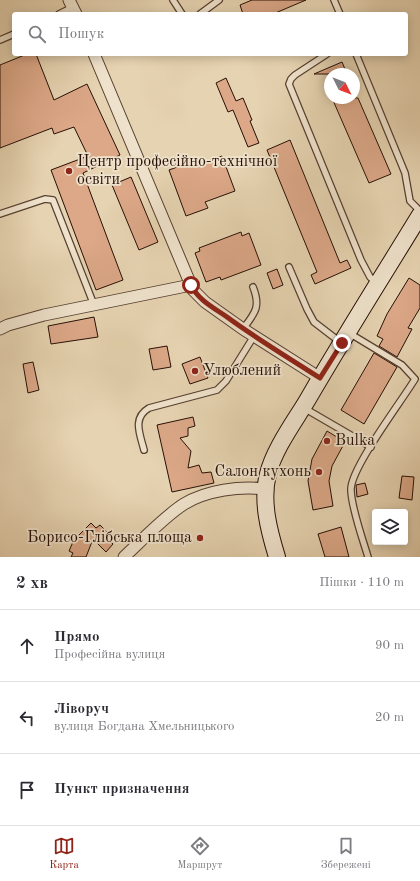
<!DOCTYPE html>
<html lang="uk">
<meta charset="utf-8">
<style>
body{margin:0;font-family:"Old Standard TT",serif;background:#f7f7f7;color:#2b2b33}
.controls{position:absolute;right:12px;bottom:12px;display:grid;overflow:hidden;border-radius:4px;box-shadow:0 2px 10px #0003}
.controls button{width:36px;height:36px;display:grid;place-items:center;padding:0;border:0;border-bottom:1px solid #e1e1e2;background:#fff;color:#2b2b33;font:20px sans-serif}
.compass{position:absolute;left:324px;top:68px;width:36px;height:36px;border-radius:50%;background:#fff;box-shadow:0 2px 10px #0003;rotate:132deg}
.stop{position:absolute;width:12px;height:12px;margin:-9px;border:3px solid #8f2418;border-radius:50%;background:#fff}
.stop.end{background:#8f2418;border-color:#fff;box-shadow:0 1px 4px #0008}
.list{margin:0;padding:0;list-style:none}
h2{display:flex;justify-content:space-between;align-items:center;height:52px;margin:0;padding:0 16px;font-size:17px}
h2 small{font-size:13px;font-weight:400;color:#7c7c81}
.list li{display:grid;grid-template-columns:26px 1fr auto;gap:12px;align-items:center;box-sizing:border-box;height:72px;padding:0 16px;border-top:1px solid #e1e1e2}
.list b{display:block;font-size:15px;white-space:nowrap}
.list p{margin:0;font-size:13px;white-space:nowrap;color:#7c7c81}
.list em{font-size:13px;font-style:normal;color:#7c7c81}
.icon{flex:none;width:22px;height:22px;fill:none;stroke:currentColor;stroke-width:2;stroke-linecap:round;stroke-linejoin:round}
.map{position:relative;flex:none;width:420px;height:557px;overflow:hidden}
.search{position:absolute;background:#fff;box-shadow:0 2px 10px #0003;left:12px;right:12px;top:12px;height:44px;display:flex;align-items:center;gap:10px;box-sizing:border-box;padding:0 14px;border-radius:4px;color:#7c7c81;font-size:15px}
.sheet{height:268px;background:#fff}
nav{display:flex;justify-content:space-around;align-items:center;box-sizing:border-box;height:56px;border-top:1px solid #e1e1e2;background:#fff;font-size:11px;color:#7c7c81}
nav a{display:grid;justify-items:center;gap:2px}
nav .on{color:#8f2418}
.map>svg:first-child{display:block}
.building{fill:#dca888;stroke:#260f06}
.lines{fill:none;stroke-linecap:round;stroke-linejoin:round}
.lane-casing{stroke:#564031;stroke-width:8}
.street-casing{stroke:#564031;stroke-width:13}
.secondary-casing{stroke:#260f06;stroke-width:18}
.lane{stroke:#efe2cc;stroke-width:5.5}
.street{stroke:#efe2cc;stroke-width:11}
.secondary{stroke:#efe2cc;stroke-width:16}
.route{stroke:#8f2418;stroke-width:5}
.poi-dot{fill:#8f2418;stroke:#efe2cc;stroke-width:1.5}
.labels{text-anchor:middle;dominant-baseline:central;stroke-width:3.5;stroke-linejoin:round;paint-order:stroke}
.poi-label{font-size:16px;fill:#260f06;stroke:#efe2cc;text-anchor:start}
</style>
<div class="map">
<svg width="420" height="557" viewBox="0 0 420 557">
<rect width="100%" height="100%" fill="#e6d3b1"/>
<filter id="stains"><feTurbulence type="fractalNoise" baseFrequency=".005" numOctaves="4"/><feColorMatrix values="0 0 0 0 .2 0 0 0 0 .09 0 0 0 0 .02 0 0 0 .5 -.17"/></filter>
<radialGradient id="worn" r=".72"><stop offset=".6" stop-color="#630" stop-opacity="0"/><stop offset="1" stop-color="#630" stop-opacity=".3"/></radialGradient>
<!-- building -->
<g class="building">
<polygon points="252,0 306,0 273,14 243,14 240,5"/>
<polygon points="27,54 36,54 54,100 87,84 120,155 83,173 123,280 96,290 51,170 88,156 74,127 54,134 52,128 0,148 0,65"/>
<polygon points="342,62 347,74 314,74"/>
<polygon points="226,78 236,101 243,98 252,120 250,121 259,143 248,147 233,110 228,112 216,83"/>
<polygon points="332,98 358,98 391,174 369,183"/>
<polygon points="290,140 340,263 347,260 351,268 315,284 311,275 317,272 267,150"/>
<polygon points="222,156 235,191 205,202 208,208 186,216 169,170 191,162 192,167"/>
<polygon points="131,177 158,242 139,250 112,185"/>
<polygon points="241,232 242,236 249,233 261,265 221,280 220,277 206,282 195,253 200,251 199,248"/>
<polygon points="277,269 283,285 273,289 267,273"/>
<polygon points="409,278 420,285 420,308 408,328 412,329 397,357 379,346 383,339 377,336 387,314"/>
<polygon points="94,317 98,337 51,344 48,326"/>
<polygon points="167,346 171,367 153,370 149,349"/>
<polygon points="374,353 397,367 364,424 341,410"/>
<polygon points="200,357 208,378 190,384 182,364"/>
<polygon points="33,362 39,390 28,393 23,364"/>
<polygon points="193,417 195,426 188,428 188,436 180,438 191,451 188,468 199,465 202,473 211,472 214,483 172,492 157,425"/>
<polygon points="327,431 345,442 332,466 329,481 333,506 313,510 308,481 312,459"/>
<polygon points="402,476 414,477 412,500 399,498"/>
<polygon points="365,483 368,494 357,497 356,485"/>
<polygon points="91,523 96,528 100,525 109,534 106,537 113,544 106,552 93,539 86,557 71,557 73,553 69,551 76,535 78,536"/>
<polygon points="341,527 349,557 325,557 318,534"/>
</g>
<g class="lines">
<!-- lane casing -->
<g class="lane-casing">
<g id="lane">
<polyline points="173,0 182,14"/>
<polyline points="334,0 340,14"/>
<polyline points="59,14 73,7"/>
<polyline points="200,14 219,0"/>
<polyline points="0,40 14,34"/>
<polyline points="327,54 295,75 291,79 289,84 361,260 370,277 376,283"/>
<polyline points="356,54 405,173 410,201 420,211"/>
<polyline points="0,214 45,199 53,200 94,305"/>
<polyline points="289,267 307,309 314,322 340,342"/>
<path d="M243,329C255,313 261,307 253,287"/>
<path d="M349,333L402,365L415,379C401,402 353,465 351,488C350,504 363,540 368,557"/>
<polyline points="304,408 371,447"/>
<path d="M144,450C140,434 132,418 149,408L217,390L226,381L254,336"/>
</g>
</g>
<!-- street casing -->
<g class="street-casing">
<g id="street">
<polyline points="69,0 76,14"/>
<polyline points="94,54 193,290 205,302 243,329 320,378"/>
<polyline points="0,329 8,325 44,315 191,285"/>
<path d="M124,557C141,541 165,516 184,504C207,490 240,486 265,489"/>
</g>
</g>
<!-- secondary casing -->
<g class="secondary-casing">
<path id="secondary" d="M277,557C269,531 261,501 268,474C274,449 295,421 308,399C344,337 382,277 420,215"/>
</g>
<!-- lane -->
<use href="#lane" class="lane"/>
<!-- street -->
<use href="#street" class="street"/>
<!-- secondary -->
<use href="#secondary" class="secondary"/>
</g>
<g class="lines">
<!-- route -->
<path class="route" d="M191,285C198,300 214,308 227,317C257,339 289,358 320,378L342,343"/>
</g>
<!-- markers -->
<g class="poi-dot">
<circle cx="69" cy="171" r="4"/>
<circle cx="195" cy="371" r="4"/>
<circle cx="327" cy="441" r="4"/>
<circle cx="319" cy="472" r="4"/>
<circle cx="200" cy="538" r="4"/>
</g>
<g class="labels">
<!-- poi labels -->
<g class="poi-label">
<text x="77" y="162">Центр професійно-технічної<tspan x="77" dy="18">освіти</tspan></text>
<text x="203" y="371">Улюблений</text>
<text x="335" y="441">Bulka</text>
<text x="311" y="472" text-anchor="end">Салон кухонь</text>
<text x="192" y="538" text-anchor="end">Борисо-Глібська площа</text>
</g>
</g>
<rect width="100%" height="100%" filter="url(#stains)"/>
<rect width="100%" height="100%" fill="url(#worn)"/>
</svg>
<div class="controls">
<button><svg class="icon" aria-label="layers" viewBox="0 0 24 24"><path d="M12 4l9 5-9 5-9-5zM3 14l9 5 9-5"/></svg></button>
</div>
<svg class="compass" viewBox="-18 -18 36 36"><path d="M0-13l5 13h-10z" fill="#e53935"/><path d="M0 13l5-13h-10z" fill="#7c7c81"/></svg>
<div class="stop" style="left:191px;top:285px"></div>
<div class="stop end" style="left:342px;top:343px"></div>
<div class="search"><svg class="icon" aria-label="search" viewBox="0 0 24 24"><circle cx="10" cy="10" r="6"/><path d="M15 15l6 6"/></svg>Пошук</div>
</div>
<section class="sheet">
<h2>2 хв<small>Пішки · 110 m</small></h2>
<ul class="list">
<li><svg class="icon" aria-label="ahead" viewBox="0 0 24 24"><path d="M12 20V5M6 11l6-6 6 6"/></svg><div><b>Прямо</b><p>Професійна вулиця</p></div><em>90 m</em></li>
<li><svg class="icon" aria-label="left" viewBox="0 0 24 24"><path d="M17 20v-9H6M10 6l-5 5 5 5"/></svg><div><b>Ліворуч</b><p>вулиця Богдана Хмельницького</p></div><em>20 m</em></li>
<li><svg class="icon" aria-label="arrive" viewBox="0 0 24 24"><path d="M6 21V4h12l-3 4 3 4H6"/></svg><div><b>Пункт призначення</b></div></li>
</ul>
</section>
<nav>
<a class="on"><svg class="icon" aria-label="map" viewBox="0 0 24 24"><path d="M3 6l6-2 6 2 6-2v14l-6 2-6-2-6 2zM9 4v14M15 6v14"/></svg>Карта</a>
<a><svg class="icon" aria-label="directions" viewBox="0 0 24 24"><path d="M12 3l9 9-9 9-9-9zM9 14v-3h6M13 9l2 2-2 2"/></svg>Маршрут</a>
<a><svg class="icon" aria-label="saved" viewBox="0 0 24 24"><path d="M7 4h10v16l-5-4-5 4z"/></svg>Збережені</a>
</nav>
